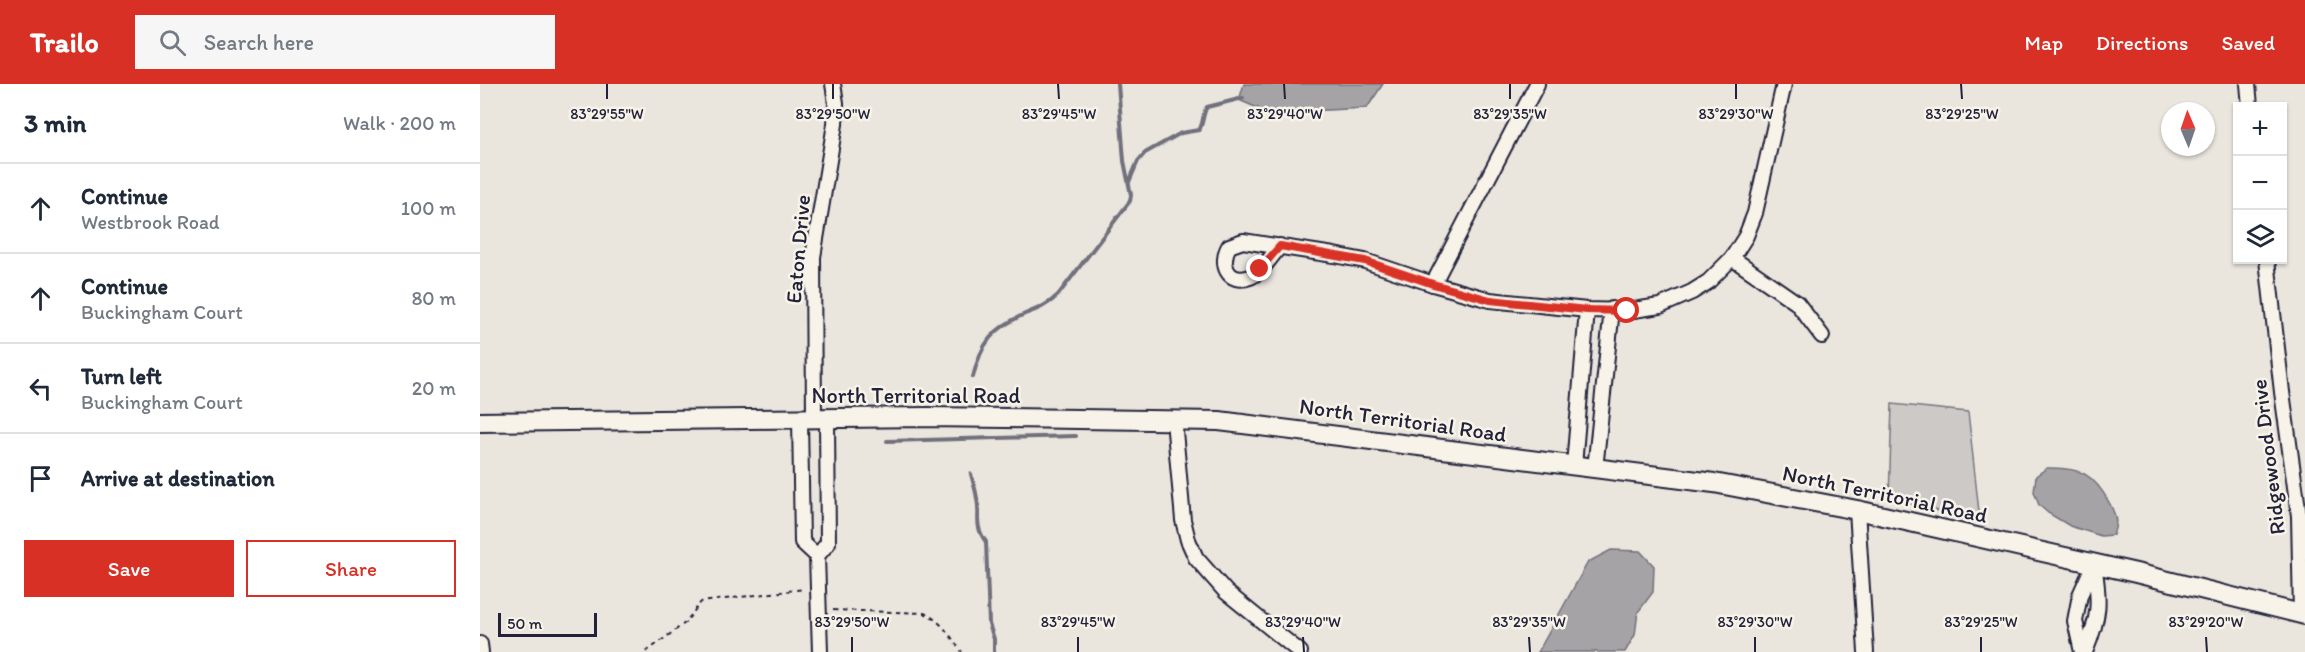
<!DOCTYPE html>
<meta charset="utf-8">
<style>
body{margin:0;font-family:Itim,sans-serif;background:#f6f6f7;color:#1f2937}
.controls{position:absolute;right:18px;top:18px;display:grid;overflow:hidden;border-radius:0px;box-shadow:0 2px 4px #0004}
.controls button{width:54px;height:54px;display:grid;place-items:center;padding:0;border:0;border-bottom:2px solid #e0e1e3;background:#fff;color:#1f2937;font:30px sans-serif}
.compass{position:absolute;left:1681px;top:18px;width:54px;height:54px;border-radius:50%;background:#fff;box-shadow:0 2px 4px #0004;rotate:358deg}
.scale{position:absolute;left:18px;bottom:15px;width:99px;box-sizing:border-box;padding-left:6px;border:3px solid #22223b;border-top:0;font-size:16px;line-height:21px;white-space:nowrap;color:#22223b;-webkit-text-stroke:4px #f7f3e8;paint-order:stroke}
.stop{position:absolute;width:18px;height:18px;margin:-14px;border:4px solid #d93025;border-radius:50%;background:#fff}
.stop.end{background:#d93025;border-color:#fff;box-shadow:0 2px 6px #0008}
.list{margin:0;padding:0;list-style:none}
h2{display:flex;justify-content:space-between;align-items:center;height:78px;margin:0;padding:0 24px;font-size:26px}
h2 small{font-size:20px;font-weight:400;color:#747a83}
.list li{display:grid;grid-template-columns:39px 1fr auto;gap:18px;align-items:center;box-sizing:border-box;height:90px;padding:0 24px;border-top:2px solid #e0e1e3}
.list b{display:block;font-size:22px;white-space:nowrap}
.list p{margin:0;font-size:20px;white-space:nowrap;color:#747a83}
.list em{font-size:20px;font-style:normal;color:#747a83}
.actions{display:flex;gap:12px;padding:18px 24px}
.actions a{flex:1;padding:14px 0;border:2px solid #d93025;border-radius:0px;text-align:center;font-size:21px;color:#d93025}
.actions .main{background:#d93025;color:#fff}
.icon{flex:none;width:33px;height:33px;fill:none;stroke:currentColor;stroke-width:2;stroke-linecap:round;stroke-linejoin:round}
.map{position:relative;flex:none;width:1825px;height:568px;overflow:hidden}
header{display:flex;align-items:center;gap:36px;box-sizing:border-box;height:84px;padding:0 30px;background:#d93025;color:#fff}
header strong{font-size:28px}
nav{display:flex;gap:33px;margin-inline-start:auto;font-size:21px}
.search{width:420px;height:54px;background:#f6f6f7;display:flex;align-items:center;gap:15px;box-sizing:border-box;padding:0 21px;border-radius:0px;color:#747a83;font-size:22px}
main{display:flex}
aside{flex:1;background:#fff}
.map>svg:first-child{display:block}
.green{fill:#cdc9c6;stroke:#787680;stroke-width:1.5}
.water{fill:#a6a3a6;stroke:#716f7b;stroke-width:1.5}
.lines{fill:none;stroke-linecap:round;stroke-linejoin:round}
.stream{stroke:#716f7b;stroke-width:4}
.minor-casing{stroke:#22223b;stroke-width:18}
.secondary-casing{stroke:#22223b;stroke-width:22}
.path{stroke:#22223b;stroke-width:2;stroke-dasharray:4.5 4.5;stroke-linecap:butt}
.minor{stroke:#f7f3e8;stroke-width:14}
.secondary{stroke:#f7f3e8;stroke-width:18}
.route{stroke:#d93025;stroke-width:8}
.ticks{fill:none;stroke:#22223b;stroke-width:2}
.labels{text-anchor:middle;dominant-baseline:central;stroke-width:5;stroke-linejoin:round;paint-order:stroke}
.street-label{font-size:22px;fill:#22223b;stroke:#f7f3e8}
.ticks-label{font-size:15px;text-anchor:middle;fill:#22223b;stroke:#f7f3e8;stroke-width:5;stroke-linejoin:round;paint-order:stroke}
</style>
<header>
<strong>Trailo</strong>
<div class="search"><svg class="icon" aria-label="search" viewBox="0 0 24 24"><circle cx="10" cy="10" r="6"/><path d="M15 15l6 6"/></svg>Search here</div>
<nav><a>Map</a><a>Directions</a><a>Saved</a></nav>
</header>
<main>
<aside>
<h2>3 min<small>Walk · 200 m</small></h2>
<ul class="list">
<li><svg class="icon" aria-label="ahead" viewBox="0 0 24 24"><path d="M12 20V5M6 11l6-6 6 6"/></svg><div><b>Continue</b><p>Westbrook Road</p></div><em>100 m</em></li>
<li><svg class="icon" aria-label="ahead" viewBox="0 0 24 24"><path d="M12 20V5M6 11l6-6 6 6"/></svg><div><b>Continue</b><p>Buckingham Court</p></div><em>80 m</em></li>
<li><svg class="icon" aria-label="left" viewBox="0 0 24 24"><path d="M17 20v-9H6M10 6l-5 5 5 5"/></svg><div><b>Turn left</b><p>Buckingham Court</p></div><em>20 m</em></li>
<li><svg class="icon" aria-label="arrive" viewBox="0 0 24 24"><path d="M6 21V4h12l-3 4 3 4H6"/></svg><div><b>Arrive at destination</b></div></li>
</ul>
<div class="actions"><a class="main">Save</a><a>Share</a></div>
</aside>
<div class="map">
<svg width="1825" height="568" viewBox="0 0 1825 568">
<rect width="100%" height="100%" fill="#eae6de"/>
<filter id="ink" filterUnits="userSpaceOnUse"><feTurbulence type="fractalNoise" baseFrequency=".0167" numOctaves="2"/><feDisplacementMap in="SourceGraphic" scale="12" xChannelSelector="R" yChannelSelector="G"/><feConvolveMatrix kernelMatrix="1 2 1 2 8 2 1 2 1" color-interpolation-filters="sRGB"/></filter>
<g filter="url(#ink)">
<!-- green -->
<polygon class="green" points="1412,320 1488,328 1500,437 1409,415"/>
<!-- water -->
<g class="water">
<polygon points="764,0 903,0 887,24 789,29 759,16"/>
<path d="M1567,384C1601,383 1614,390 1630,420C1636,432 1638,438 1633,451L1621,452L1590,442L1568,429L1559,421L1554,408L1556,392Z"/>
<polygon points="1131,466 1160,467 1174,482 1173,508 1158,528 1155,551 1145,568 1058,568 1108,478"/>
</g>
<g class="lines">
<!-- stream -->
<g class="stream">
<path d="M649,98L658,77L665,69L701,49L719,46C724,39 722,30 727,23L763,14"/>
<path d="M493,293C501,259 513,244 545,230C558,225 568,221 578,211L650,117L651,111L644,77L638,0"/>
<polyline points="407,357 596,352"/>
<path d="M491,390C493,398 496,406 497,415C501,433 493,440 506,458L509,540L514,555V568"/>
</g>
<!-- minor casing -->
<g class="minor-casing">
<g id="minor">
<polyline points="1768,0 1770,22"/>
<path d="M800,162C792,171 781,189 770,193C748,201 739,180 749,162L763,157L854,171L885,177L953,200L1010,216L1107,226L1147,227L1180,222L1212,208L1228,198L1252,174L1266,152L1275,129L1304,0"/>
<polyline points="1252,174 1317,219 1342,252"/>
<polyline points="1787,176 1802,308 1819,432 1821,530"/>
<polyline points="953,200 1057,0"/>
<polyline points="320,335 322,458 337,472"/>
<polyline points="334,335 333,173 355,40 356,19 353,0"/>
<polyline points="694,336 703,436 708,456 716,474 746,508 820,568"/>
<polyline points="1094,382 1107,226"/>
<polyline points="1115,385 1132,225"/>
<polyline points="1377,426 1386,568"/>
<polyline points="0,560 1,568"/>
<polyline points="340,568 337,472 348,459 347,335"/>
<polyline points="1602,568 1595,537 1600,511 1614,480"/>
<path d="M1605,568C1620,532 1620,518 1614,480"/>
</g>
</g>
<!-- secondary casing -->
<g class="secondary-casing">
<polyline id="secondary" points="0,338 447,333 739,337 1234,399 1377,426 1656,489 1825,531"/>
</g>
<!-- path -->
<g class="path">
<path d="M353,526L444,529C462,537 470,552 482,568"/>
<polyline points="166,568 205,539 221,518 324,505"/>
</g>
<!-- minor -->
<use href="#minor" class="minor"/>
<!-- secondary -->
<use href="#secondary" class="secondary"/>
</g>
</g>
<g class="lines" filter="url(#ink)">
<!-- route -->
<polyline class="route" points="780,185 800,162 885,177 953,200 1010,216 1107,226 1147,227"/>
</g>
<!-- ticks -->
<path class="ticks" d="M127,0V15M353,0V15M578,0L579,15M804,0L805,15M1030,0V15M1256,0V15M1481,0L1482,15M372,553V568M598,553V568M823,553L824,568M1049,553L1050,568M1275,553V568M1501,553V568M1726,553L1727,568"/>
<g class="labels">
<!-- street labels -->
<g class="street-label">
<text transform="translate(318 165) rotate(-85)">Eaton Drive</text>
<text x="436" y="311">North Territorial Road</text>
<text transform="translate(923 336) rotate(8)">North Territorial Road</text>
<text transform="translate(1788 373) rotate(-97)">Ridgewood Drive</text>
<text transform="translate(1405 410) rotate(12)">North Territorial Road</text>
</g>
</g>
<g class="ticks-label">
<text x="127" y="35">83°29'55"W</text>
<text x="353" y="35">83°29'50"W</text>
<text x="579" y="35">83°29'45"W</text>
<text x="805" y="35">83°29'40"W</text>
<text x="1030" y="35">83°29'35"W</text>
<text x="1256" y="35">83°29'30"W</text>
<text x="1482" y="35">83°29'25"W</text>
<text x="372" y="543">83°29'50"W</text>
<text x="598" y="543">83°29'45"W</text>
<text x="823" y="543">83°29'40"W</text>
<text x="1049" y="543">83°29'35"W</text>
<text x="1275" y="543">83°29'30"W</text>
<text x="1501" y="543">83°29'25"W</text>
<text x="1726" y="543">83°29'20"W</text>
</g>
</svg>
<div class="controls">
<button>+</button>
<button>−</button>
<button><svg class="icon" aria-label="layers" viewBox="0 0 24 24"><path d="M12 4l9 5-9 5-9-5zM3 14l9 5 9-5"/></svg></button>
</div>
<svg class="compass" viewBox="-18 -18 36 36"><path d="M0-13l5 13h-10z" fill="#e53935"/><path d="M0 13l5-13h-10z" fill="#747a83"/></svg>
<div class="scale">50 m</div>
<div class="stop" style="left:1147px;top:227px"></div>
<div class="stop end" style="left:780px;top:185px"></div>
</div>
</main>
